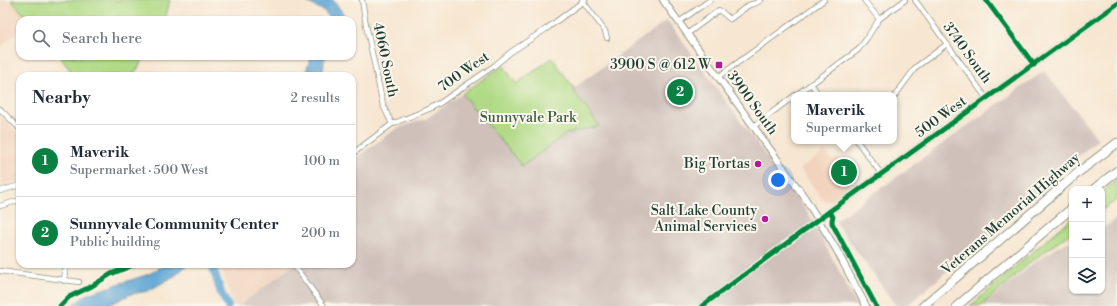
<!DOCTYPE html>
<meta charset="utf-8">
<style>
body{margin:0;font-family:"Libre Bodoni",serif;background:#f2f2f3;color:#1f2937}
.controls{position:absolute;right:12px;bottom:12px;display:grid;overflow:hidden;border-radius:8px;box-shadow:0 1px 3px #0004}
.controls button{width:36px;height:36px;display:grid;place-items:center;padding:0;border:0;border-bottom:1px solid #e0e1e3;background:#fff;color:#1f2937;font:20px sans-serif}
.you{position:absolute;left:778px;top:180px;width:14px;height:14px;margin:-10px;border:3px solid #fff;border-radius:50%;background:#1a73e8;box-shadow:0 0 0 6px #1a73e833}
.badge{display:grid;place-items:center;width:26px;height:26px;border-radius:50%;background:#0b8043;color:#fff;font-size:13px;font-weight:700}
.pin{position:absolute;translate:-50% -50%;border:2px solid #fff;box-shadow:0 1px 4px #0006}
.popup{position:absolute;left:791px;top:92px;width:106px;height:52px;box-sizing:border-box;display:grid;place-content:center;border-radius:8px;background:#fff;filter:drop-shadow(0 1px 3px #0005);font-size:13px;white-space:nowrap;color:#747a83}
.popup b{font-size:15px;color:#1f2937}
.popup::after{content:'';position:absolute;left:50%;top:100%;margin-left:-8px;border:8px solid transparent;border-top-color:#fff}
.list{margin:0;padding:0;list-style:none}
h2{display:flex;justify-content:space-between;align-items:center;height:52px;margin:0;padding:0 16px;font-size:17px}
h2 small{font-size:13px;font-weight:400;color:#747a83}
.list li{display:grid;grid-template-columns:26px 1fr auto;gap:12px;align-items:center;box-sizing:border-box;height:72px;padding:0 16px;border-top:1px solid #e0e1e3}
.list b{display:block;font-size:15px;white-space:nowrap}
.list p{margin:0;font-size:13px;white-space:nowrap;color:#747a83}
.list em{font-size:13px;font-style:normal;color:#747a83}
.icon{flex:none;width:22px;height:22px;fill:none;stroke:currentColor;stroke-width:2;stroke-linecap:round;stroke-linejoin:round}
.map{position:relative;flex:none;width:1117px;height:306px;overflow:hidden}
.search{position:absolute;background:#fff;box-shadow:0 1px 3px #0004;left:16px;top:16px;width:340px;height:44px;display:flex;align-items:center;gap:10px;box-sizing:border-box;padding:0 14px;border-radius:12px;color:#747a83;font-size:15px}
.panel{position:absolute;background:#fff;box-shadow:0 1px 3px #0004;left:16px;top:72px;width:340px;height:196px;border-radius:12px}
.map>svg:first-child{display:block}
.built{fill:#f2d4be}
.industrial{fill:#cfc0ba}
.green{fill:#b0da85;stroke:#688c5c}
.water{fill:#5fa5d5;stroke:#3f7184}
.lines{fill:none;stroke-linecap:round;stroke-linejoin:round}
.river{stroke:#5fa5d5;stroke-width:8}
.street-casing{stroke:#8b9282;stroke-width:6}
.secondary-casing{stroke:#8b9282;stroke-width:8}
.highway-casing{stroke:#8b9282;stroke-width:10}
.street{stroke:#fff;stroke-width:4.5}
.secondary{stroke:#fff;stroke-width:6}
.highway{stroke:#fff;stroke-width:8}
.cycleway-casing{stroke:#fbf7ec;stroke-width:8}
.cycleway{stroke:#00873e;stroke-width:5}
.poi-dot{fill:#b5179e;stroke:#fbf7ec;stroke-width:1.5}
.labels{text-anchor:middle;dominant-baseline:central;stroke-width:4;stroke-linejoin:round;paint-order:stroke}
.street-label{font-size:14px;fill:#1f3d34;stroke:#fbf7ec}
.poi-label{font-size:14px;fill:#1f3d34;stroke:#fbf7ec;text-anchor:end}
.park-label{font-size:14px;fill:#3c5c44;stroke:#fbf7ec}
</style>
<div class="map">
<svg width="1117" height="306" viewBox="0 0 1117 306">
<rect width="100%" height="100%" fill="#fbf7ec"/>
<filter id="ink" filterUnits="userSpaceOnUse"><feTurbulence type="fractalNoise" baseFrequency=".025" numOctaves="2"/><feDisplacementMap in="SourceGraphic" scale="8" xChannelSelector="R" yChannelSelector="G"/><feConvolveMatrix kernelMatrix="1 2 1 2 8 2 1 2 1" color-interpolation-filters="sRGB"/></filter>
<filter id="wash" filterUnits="userSpaceOnUse"><feTurbulence type="fractalNoise" baseFrequency=".012" numOctaves="4" result="noise"/><feDisplacementMap in="SourceGraphic" scale="16" xChannelSelector="R" yChannelSelector="G"/><feGaussianBlur stdDeviation="0.9" result="paint"/><feColorMatrix in="noise" values="0 0 0 0 0 0 0 0 0 0 0 0 0 0 0 0 0 1.4 0 .05"/><feComposite in="paint" operator="in"/></filter>
<g filter="url(#wash)">
<rect width="100%" height="100%" fill="#f7e6d1"/>
<!-- built -->
<g class="built">
<polygon points="0,0 11,0 29,20 20,20 20,30 0,48"/>
<polygon points="0,115 20,136 20,180 0,186"/>
<polygon points="825,151 832,160 835,158 847,160 853,168 850,186 830,201 824,201 800,169"/>
<polygon points="217,264 295,264 240,305 233,305 224,275"/>
</g>
<!-- industrial -->
<g class="industrial">
<polygon points="667,20 812,219 857,306 232,306 240,305 295,264 352,264 352,160 396,129 427,118 462,94 522,165 566,134 599,126 573,90 574,88"/>
<polygon points="1044,71 1098,139 907,306 896,306 835,221"/>
<polygon points="1117,218 1117,306 982,306 1035,262 1066,242 1072,243 1072,291 1102,291 1102,229"/>
</g>
<!-- green -->
<g class="green">
<polygon points="11,0 170,0 165,20 29,20"/>
<polygon points="59,56 145,56 133,76 75,76"/>
<polygon points="552,58 574,88 573,90 599,126 566,134 522,166 462,94 503,65 516,84"/>
<polygon points="1117,180 1117,200 1102,210 1102,192"/>
<polygon points="1072,218 1072,232 1032,261 981,306 970,306"/>
</g>
<!-- water -->
<g class="water">
<polygon points="303,0 333,0 348,20 330,20 330,18 324,11"/>
<polygon points="311,56 326,56 324,61 323,76 307,76 307,68"/>
<polygon points="167,264 188,264 176,275 148,291 131,294 107,306 71,306 88,294 149,274"/>
</g>
<g class="lines">
<!-- river -->
<polyline class="river" points="212,264 221,293 228,306"/>
</g>
</g>
<g filter="url(#ink)">
<g class="lines">
<!-- street casing -->
<g class="street-casing">
<g id="street">
<polyline points="362,0 366,25 383,105 392,124"/>
<polyline points="582,0 605,31 607,38"/>
<polyline points="864,0 879,19"/>
<polyline points="915,0 987,99"/>
<polyline points="986,0 1034,65"/>
<polyline points="679,22 710,0"/>
<polyline points="687,34 719,10 730,19 749,5 756,3 761,0"/>
<polyline points="718,77 824,0"/>
<polyline points="811,84 819,95"/>
<polyline points="796,95 858,50 867,38 879,19 905,0"/>
<polyline points="894,97 916,67 947,44"/>
<polyline points="0,109 20,129"/>
<polyline points="754,126 794,96"/>
<polyline points="857,141 882,175"/>
<polyline points="352,154 392,124 429,109 440,103 494,66 511,52 546,29 585,0"/>
<polyline points="0,191 20,185"/>
<polyline points="0,206 20,200"/>
<polyline points="293,264 324,306"/>
<polyline points="0,271 79,282"/>
<polyline points="64,281 66,264"/>
</g>
</g>
<!-- secondary casing -->
<g class="secondary-casing">
<g id="secondary">
<polyline points="663,0 805,198 836,249 866,306"/>
<polyline points="702,306 830,211 1117,4"/>
</g>
</g>
<!-- highway casing -->
<g class="highway-casing">
<g id="highway">
<polyline points="1094,189 1117,171"/>
<polyline points="923,306 1080,171 1117,143"/>
<polyline points="957,306 1072,208"/>
</g>
</g>
<!-- street -->
<use href="#street" class="street"/>
<!-- secondary -->
<use href="#secondary" class="secondary"/>
<!-- highway -->
<use href="#highway" class="highway"/>
<!-- cycleway casing -->
<g class="cycleway-casing">
<g id="cycleway">
<polyline points="986,0 1034,65"/>
<polyline points="830,211 833,217 832,220 832,223 876,306"/>
<polyline points="60,306 69,297 92,286 111,274 136,264"/>
<polyline points="702,306 830,211 1117,4"/>
</g>
</g>
<!-- cycleway -->
<use href="#cycleway" class="cycleway"/>
</g>
</g>
<!-- markers -->
<g class="poi-dot">
<rect x="715" y="61" width="8" height="8" rx="2"/>
<circle cx="758" cy="164" r="4"/>
<circle cx="765" cy="219" r="4"/>
</g>
<g class="labels">
<!-- street labels -->
<g class="street-label">
<text transform="translate(967 53) rotate(54)">3740 South</text>
<text transform="translate(385 60) rotate(78)">4060 South</text>
<text transform="translate(464 72) rotate(-35)">700 West</text>
<text transform="translate(752 103) rotate(54)">3900 South</text>
<text transform="translate(941 117) rotate(-36)">500 West</text>
<text transform="translate(1011 214) rotate(-41)">Veterans Memorial Highway</text>
</g>
<!-- poi labels -->
<g class="poi-label">
<text x="711" y="65">3900 S @ 612 W</text>
<text x="750" y="164">Big Tortas</text>
<text x="757" y="211">Salt Lake County<tspan x="757" dy="16">Animal Services</tspan></text>
</g>
<!-- park labels -->
<g class="park-label">
<text x="528" y="118">Sunnyvale Park</text>
</g>
</g>
</svg>
<div class="controls">
<button>+</button>
<button>−</button>
<button><svg class="icon" aria-label="layers" viewBox="0 0 24 24"><path d="M12 4l9 5-9 5-9-5zM3 14l9 5 9-5"/></svg></button>
</div>
<div class="you"></div>
<div class="pin badge" style="left:844px;top:172px">1</div>
<div class="popup"><b>Maverik</b>Supermarket</div>
<div class="pin badge" style="left:680px;top:92px">2</div>
<div class="search"><svg class="icon" aria-label="search" viewBox="0 0 24 24"><circle cx="10" cy="10" r="6"/><path d="M15 15l6 6"/></svg>Search here</div>
<section class="panel">
<h2>Nearby<small>2 results</small></h2>
<ul class="list">
<li><span class="badge">1</span><div><b>Maverik</b><p>Supermarket · 500 West</p></div><em>100 m</em></li>
<li><span class="badge">2</span><div><b>Sunnyvale Community Center</b><p>Public building</p></div><em>200 m</em></li>
</ul>
</section>
</div>
